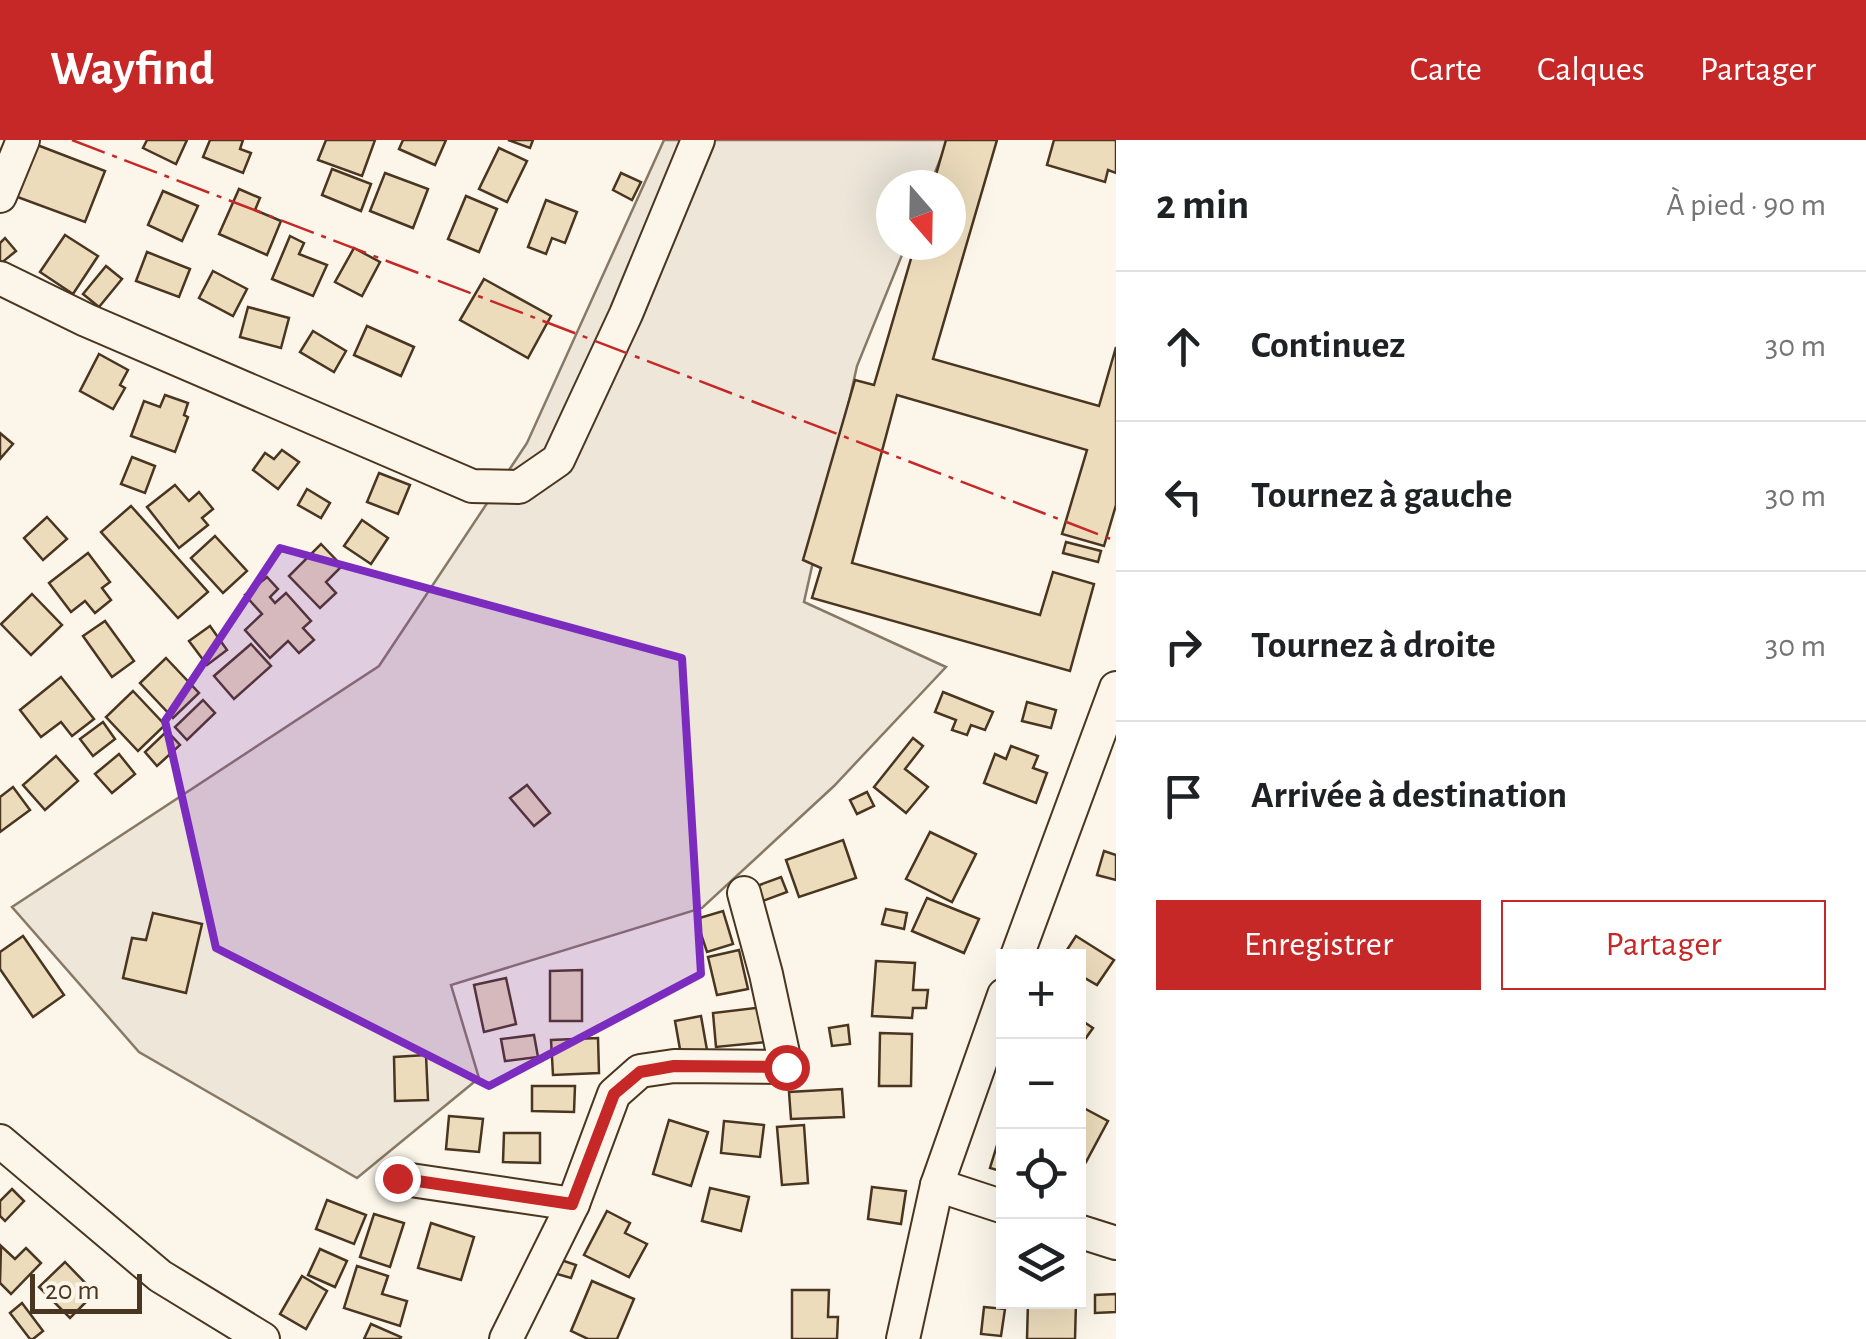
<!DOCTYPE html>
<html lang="fr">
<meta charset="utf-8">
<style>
body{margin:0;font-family:"Alegreya Sans",sans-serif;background:#f6f6f6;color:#202124}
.controls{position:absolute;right:30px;bottom:30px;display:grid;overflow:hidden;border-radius:0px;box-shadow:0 10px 40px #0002}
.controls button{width:90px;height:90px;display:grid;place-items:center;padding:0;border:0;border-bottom:2px solid #e0e0e0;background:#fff;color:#202124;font:50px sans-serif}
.compass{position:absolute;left:876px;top:30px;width:90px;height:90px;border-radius:50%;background:#fff;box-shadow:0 10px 40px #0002;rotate:160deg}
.scale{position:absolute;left:30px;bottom:25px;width:112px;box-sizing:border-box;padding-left:10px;border:5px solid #4a3520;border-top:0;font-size:28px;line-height:35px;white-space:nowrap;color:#4a3520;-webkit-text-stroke:8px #fbf6e9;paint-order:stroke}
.stop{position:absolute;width:30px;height:30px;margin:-22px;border:8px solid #c62828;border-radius:50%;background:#fff}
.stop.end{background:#c62828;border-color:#fff;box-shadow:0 2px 10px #0008}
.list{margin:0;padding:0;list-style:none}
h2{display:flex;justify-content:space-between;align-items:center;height:130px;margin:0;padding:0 40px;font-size:42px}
h2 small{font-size:32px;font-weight:400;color:#757577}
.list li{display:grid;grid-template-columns:65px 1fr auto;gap:30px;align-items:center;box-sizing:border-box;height:150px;padding:0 40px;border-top:2px solid #e0e0e0}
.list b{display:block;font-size:38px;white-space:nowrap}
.list em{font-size:32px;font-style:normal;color:#757577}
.actions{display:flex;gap:20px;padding:30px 40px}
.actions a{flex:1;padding:22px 0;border:2px solid #c62828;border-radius:0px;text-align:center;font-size:35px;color:#c62828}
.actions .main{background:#c62828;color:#fff}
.icon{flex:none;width:55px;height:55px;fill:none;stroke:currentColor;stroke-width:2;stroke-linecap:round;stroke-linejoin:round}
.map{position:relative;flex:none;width:1116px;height:1199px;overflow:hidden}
header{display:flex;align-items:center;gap:60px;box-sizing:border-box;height:140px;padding:0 50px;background:#c62828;color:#fff}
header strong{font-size:48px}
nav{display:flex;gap:55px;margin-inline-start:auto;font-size:35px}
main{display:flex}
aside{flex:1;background:#fff}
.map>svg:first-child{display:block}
.green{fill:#ede6d9;stroke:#887966;stroke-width:2.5}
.building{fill:#ecdcbc;stroke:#4a3520;stroke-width:2.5}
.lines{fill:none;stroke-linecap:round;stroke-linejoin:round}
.street-casing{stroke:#4a3520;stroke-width:36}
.street{stroke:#fbf6e9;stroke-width:32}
.power{stroke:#c62828;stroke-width:2.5;stroke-dasharray:35 8 5 8;stroke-linecap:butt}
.route{stroke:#c62828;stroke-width:12}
.marked{fill:#7b2cbf;fill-opacity:0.2;stroke:#7b2cbf;stroke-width:8;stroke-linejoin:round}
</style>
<header>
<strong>Wayfind</strong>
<nav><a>Carte</a><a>Calques</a><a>Partager</a></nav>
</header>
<main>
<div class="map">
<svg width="1116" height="1199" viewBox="0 0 1116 1199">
<rect width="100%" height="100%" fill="#fbf6e9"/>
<!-- green -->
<polygon class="green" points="664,0 948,0 930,45 891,45 891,105 906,105 857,226 804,462 946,527 834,646 702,768 451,845 479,938 357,1038 139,912 12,767 379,526 527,303"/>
<!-- building -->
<g class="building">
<polygon points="147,0 187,0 176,24 143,8"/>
<polygon points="210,0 243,0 240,9 251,13 243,33 203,17"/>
<polygon points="326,0 375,0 362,36 318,20"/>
<polygon points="403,0 446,0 435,25 399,9"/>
<polygon points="508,0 533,0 530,8"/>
<polygon points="946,0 997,0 933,219 1099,266 1116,207 1116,365 1104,406 1062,394 1087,310 897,255 852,423 1040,475 1053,432 1094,444 1070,531 812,458 821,428 803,420 855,240 874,245 915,105 951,105 951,45 933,45"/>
<polygon points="1054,0 1116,0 1116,33 1108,30 1105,42 1047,25"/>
<polygon points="32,3 105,31 85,82 12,55"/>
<polygon points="499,8 527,21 507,62 479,49"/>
<polygon points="332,29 371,44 361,71 322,55"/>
<polygon points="385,33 428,49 413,88 370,71"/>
<polygon points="621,33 641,42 632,60 613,50"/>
<polygon points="239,49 260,58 255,70 281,81 267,115 219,94"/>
<polygon points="163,51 198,66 182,101 148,85"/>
<polygon points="466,56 497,69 479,112 448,99"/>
<polygon points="546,60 577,72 565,103 552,98 546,114 528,107"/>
<polygon points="65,95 98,116 73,154 40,132"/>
<polygon points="290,96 304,103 299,114 327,125 313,156 272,139"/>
<polygon points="5,98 16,111 0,124 0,103"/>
<polygon points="354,108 380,122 362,156 335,142"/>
<polygon points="147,112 190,129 179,157 136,141"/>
<polygon points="106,126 122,139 99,167 83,154"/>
<polygon points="213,131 247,149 233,176 199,158"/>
<polygon points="484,139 551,176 528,218 460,180"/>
<polygon points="248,167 289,178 281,208 240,197"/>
<polygon points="367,186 414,207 401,236 354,215"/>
<polygon points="313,191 346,211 334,232 300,212"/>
<polygon points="99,214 128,230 120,245 125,248 113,269 80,251"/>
<polygon points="165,255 188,263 184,275 188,277 175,312 131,296 144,261 160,267"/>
<polygon points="0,293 13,304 0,319"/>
<polygon points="282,310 299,322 278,349 253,330 265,313 274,319"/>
<polygon points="132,317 155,326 145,353 121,344"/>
<polygon points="379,333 410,345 398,374 367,362"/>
<polygon points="175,345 189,361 199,352 213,369 202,378 208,385 179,408 147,367"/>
<polygon points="307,349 330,363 321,378 298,365"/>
<polygon points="131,366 208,452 178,478 101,392"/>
<polygon points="47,377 67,399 43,420 24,398"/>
<polygon points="362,380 388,398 371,424 344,406"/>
<polygon points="215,396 247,431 223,453 191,418"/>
<polygon points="1066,402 1101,411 1098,422 1063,413"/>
<polygon points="321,404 342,426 326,442 336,453 320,468 289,436"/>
<polygon points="88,413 110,442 102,448 111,460 95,473 85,461 71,472 49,443"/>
<polygon points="267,437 278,449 270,457 275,463 286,453 311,481 303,488 314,500 299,513 288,501 270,518 245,490 262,474 245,455"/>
<polygon points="32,454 62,485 31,515 1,484"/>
<polygon points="105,481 134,521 112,537 83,496"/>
<polygon points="210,486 227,510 207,525 189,501"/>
<polygon points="251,504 271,526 234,559 214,536"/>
<polygon points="166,518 199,553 173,578 140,543"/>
<polygon points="61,537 94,579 72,596 61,582 41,597 20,570"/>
<polygon points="133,551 165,585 138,611 106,577"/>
<polygon points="943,552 993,572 985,590 971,585 967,595 952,590 956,580 935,572"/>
<polygon points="203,560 215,573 187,600 175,587"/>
<polygon points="1027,562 1056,570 1051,588 1022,581"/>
<polygon points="103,582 115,599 93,616 80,599"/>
<polygon points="167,591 180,605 157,626 145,612"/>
<polygon points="913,598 923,606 905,629 928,647 906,673 874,647"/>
<polygon points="1011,606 1038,616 1033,628 1047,633 1036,663 984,643 995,614 1006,619"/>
<polygon points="119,614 135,634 112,653 95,634"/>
<polygon points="56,616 78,641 45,670 23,645"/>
<polygon points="527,645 550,673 534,686 510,658"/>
<polygon points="13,647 30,670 0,692 0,657"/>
<polygon points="867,652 874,666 857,674 850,660"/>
<polygon points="930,692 976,714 952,762 906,739"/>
<polygon points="843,700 856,738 799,757 786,720"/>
<polygon points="1104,711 1116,715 1116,740 1097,735"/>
<polygon points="781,737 787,752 760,762 754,747"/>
<polygon points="927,758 979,779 964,813 912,791"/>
<polygon points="886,769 907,773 904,789 882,784"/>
<polygon points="723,771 733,804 707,812 696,779"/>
<polygon points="153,773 202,784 186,853 123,838 132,798 146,800"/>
<polygon points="23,796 64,855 33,877 0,829 0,812"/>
<polygon points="1076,796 1114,820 1097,845 1078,834 1078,816 1063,816"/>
<polygon points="739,810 748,849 717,855 708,817"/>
<polygon points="876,821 915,823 913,850 928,850 926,868 913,868 912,878 872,876"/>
<polygon points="582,830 582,881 550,881 550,831"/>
<polygon points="506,838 516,884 484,892 474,845"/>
<polygon points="764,867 767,902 716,907 713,873"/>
<polygon points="701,876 707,910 681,915 675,881"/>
<polygon points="1078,878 1093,888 1078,909"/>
<polygon points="848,885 850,904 832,906 829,888"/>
<polygon points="880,893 912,894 911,946 879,946"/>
<polygon points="534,895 538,917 505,921 501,899"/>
<polygon points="598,898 599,933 553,935 551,900"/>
<polygon points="426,915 428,960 395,961 394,917"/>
<polygon points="532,946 575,946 574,972 532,971"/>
<polygon points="842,949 844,977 791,979 789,952"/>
<polygon points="1080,966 1108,981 1086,1022 1078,1018"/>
<polygon points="449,976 483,979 479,1012 446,1009"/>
<polygon points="669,980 708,992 691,1046 653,1034"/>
<polygon points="724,981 764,985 760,1017 721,1013"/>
<polygon points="804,985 808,1043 782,1045 777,987"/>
<polygon points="504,993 540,993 540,1023 503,1022"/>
<polygon points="998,1002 1004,1004 1004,1032 990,1028"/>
<polygon points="872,1047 906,1051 901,1084 868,1079"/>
<polygon points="710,1048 749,1057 741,1091 702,1081"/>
<polygon points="12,1049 24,1061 5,1081 0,1076 0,1061"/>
<polygon points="327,1060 366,1075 354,1104 316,1089"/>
<polygon points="607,1071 630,1083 625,1093 647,1104 629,1137 584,1115"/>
<polygon points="374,1074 404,1083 390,1127 360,1117"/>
<polygon points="431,1083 474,1097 461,1140 418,1128"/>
<polygon points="1,1106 15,1119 26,1108 41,1123 11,1154 0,1143"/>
<polygon points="320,1109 347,1121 335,1147 308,1135"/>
<polygon points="561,1120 576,1125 571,1138 557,1134"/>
<polygon points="65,1122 95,1153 70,1178 39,1147"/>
<polygon points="357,1126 388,1136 382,1154 407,1161 400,1186 344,1168"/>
<polygon points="302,1136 327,1151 306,1189 280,1174"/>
<polygon points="592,1141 634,1159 617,1199 588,1199 571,1191"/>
<polygon points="792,1150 829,1150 828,1177 838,1177 837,1199 792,1199"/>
<polygon points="1116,1154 1116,1172 1095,1173 1095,1155"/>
<polygon points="1028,1162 1076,1162 1075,1199 1027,1199"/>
<polygon points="22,1163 43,1191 33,1199 30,1199 10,1173"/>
<polygon points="984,1167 1005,1169 1001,1196 981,1194"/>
<polygon points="371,1184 401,1197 400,1199 364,1199"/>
</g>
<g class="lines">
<!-- street casing -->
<g class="street-casing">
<g id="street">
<polyline points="0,56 23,0"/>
<polyline points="0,138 86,180 472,346 519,347 558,320 626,174 698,0"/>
<polyline points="1017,816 1116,548"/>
<polyline points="0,1001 160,1136 263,1199"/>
<polyline points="397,1038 573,1064"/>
<polyline points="937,1045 1004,1067"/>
<polyline points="1078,1091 1116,1103"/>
<polyline points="506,1199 573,1064 614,954 640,931 674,926 786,927 766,834 744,753"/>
<polyline points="903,1199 937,1045 1004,855"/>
</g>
</g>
<!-- street -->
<use href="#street" class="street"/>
<!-- power -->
<polyline class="power" points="72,0 1116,401"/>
</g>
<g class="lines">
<!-- route -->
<polyline class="route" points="397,1038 572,1064 614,954 640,932 674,926 786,927"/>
</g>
<!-- marked area -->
<path class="marked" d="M280,408L682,518L701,834L489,946L216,808L165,581Z"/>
</svg>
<div class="controls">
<button>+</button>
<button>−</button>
<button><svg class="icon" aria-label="locate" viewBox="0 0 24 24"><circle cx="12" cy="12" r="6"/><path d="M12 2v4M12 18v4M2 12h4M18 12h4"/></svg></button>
<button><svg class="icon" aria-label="layers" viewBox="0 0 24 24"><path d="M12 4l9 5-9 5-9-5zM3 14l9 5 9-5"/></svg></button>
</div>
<svg class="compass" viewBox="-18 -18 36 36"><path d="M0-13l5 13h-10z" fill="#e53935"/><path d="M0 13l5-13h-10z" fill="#757577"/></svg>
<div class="scale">20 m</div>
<div class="stop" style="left:786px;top:927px"></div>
<div class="stop end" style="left:397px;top:1038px"></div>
</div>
<aside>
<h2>2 min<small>À pied · 90 m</small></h2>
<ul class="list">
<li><svg class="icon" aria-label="ahead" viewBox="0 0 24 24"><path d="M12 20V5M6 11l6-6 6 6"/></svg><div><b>Continuez</b></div><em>30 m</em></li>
<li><svg class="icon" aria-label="left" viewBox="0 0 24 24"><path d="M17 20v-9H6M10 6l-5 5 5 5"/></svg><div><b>Tournez à gauche</b></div><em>30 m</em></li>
<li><svg class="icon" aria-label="right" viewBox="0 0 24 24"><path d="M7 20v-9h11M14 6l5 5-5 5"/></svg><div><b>Tournez à droite</b></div><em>30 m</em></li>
<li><svg class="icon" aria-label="arrive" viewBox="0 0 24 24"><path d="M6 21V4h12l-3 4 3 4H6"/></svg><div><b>Arrivée à destination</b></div></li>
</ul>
<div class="actions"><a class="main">Enregistrer</a><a>Partager</a></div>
</aside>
</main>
